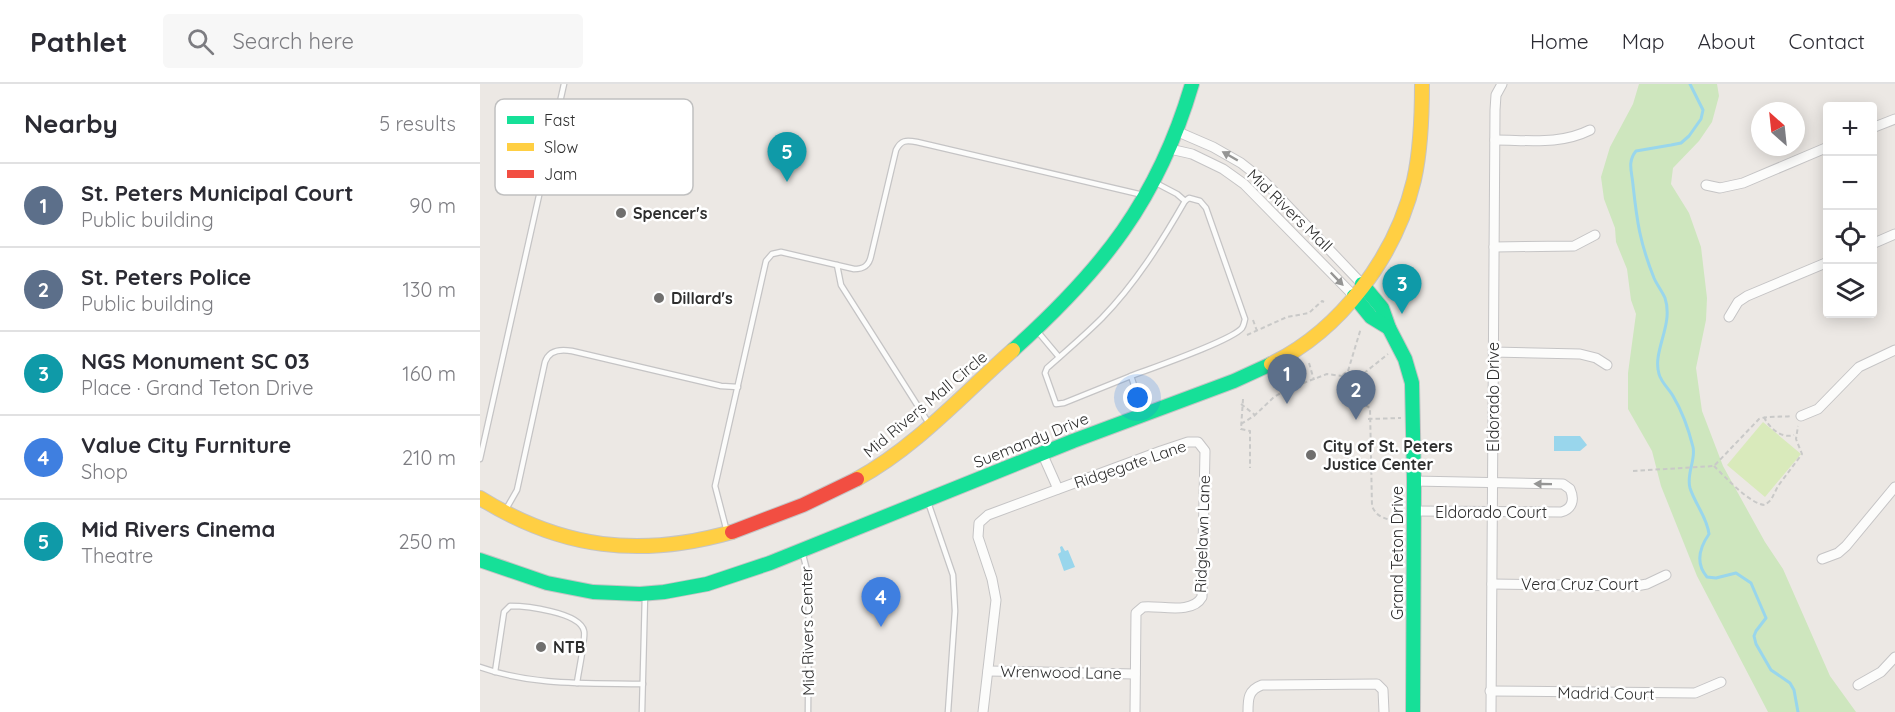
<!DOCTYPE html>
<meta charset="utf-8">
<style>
body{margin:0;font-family:Quicksand,sans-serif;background:#f7f7f7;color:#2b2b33}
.controls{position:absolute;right:18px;top:18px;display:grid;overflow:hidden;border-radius:6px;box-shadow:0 3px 15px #0003}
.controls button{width:54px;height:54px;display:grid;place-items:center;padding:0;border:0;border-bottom:2px solid #e1e1e2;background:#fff;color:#2b2b33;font:30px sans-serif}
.compass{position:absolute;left:1271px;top:18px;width:54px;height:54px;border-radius:50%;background:#fff;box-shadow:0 3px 15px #0003;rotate:333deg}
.you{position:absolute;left:658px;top:314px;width:21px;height:21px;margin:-15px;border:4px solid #fff;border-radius:50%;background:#1a73e8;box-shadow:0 0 0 9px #1a73e833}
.badge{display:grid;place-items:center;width:39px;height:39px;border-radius:50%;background:#ea580c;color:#fff;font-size:20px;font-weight:700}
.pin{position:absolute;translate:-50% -50px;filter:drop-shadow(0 2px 3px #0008)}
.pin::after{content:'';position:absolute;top:32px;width:21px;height:18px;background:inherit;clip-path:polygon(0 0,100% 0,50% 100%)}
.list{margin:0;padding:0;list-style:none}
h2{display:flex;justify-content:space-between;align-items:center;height:78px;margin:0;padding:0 24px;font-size:26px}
h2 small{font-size:20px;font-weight:400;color:#7c7c81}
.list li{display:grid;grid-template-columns:39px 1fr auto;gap:18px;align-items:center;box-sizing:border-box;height:84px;padding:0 24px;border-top:2px solid #e1e1e2}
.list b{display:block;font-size:22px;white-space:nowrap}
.list p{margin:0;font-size:20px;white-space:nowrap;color:#7c7c81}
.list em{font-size:20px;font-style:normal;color:#7c7c81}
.icon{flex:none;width:33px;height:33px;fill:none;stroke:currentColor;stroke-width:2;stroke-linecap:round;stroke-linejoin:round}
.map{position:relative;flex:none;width:1415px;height:628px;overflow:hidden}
header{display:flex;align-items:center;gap:36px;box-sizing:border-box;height:84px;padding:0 30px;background:#fff;border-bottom:2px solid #e1e1e2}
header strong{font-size:28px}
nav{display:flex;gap:33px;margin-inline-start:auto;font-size:21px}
.search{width:420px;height:54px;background:#f7f7f7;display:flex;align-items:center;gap:15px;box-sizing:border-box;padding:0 21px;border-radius:6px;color:#7c7c81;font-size:22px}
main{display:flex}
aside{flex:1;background:#fff}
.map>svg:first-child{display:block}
.green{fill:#cee6be}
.pitch{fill:#d9eabb}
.water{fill:#99d6ec}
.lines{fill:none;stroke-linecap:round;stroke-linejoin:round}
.stream{stroke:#99d6ec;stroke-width:3}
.lane-casing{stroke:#c5c4c5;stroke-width:7}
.street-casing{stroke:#c5c4c5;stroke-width:11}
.fast-casing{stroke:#c5c4c5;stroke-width:16}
.slow-casing{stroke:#c5c4c5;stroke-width:16}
.jam-casing{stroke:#c5c4c5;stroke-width:16}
.path{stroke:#c9c9c8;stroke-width:2;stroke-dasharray:4.5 3;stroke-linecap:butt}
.lane{stroke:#fcfcfb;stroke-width:4.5}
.street{stroke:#fcfcfb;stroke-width:9}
.fast{stroke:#16e098;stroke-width:14}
.slow{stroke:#ffcf43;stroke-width:14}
.jam{stroke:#f24e42;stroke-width:14}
.oneway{fill:#959594}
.poi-dot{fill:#706f6e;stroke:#fff;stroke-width:2}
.labels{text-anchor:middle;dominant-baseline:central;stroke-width:5;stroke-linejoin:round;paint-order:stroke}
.street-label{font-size:16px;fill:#2e2e2e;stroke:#fff}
.poi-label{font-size:16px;font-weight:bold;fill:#2e2e2e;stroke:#fff;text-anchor:start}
.key{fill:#fff;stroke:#c0c0c0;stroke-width:1.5}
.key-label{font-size:16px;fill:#2e2e2e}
</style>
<header>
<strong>Pathlet</strong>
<div class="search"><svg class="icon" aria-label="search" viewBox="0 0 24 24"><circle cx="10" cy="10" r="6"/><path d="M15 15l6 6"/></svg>Search here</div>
<nav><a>Home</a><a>Map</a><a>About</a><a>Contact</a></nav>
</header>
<main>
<aside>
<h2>Nearby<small>5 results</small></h2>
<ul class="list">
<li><span class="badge" style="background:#5c6f8a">1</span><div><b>St. Peters Municipal Court</b><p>Public building</p></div><em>90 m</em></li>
<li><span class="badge" style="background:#5c6f8a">2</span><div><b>St. Peters Police</b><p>Public building</p></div><em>130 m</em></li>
<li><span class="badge" style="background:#0f9aa8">3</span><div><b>NGS Monument SC 03</b><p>Place · Grand Teton Drive</p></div><em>160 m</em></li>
<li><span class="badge" style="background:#3f7fe0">4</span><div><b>Value City Furniture</b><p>Shop</p></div><em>210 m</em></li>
<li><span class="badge" style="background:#0f9aa8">5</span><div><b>Mid Rivers Cinema</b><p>Theatre</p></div><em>250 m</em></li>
</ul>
</aside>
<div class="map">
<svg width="1415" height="628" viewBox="0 0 1415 628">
<rect width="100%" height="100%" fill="#ece8e4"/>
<!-- green -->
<polygon class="green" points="1159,0 1237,0 1239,12 1232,38 1219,57 1193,84 1191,100 1209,129 1221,163 1227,214 1226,236 1216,284 1222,327 1243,382 1285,458 1303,485 1350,592 1376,628 1288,628 1217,492 1181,402 1172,367 1148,325 1148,289 1156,230 1151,216 1147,185 1136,158 1135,144 1124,115 1121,93 1130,63 1153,20"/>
<!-- pitch -->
<polygon class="pitch" points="1283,338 1321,370 1285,413 1247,381"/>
<!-- water -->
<g class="water">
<polygon points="1074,352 1100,352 1107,361 1100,367 1074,367"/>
<polygon points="582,462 585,467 588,466 595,483 584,487 578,470 581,468 580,463"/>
</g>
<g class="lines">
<!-- stream -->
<path class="stream" d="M1210,0L1223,26L1221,35L1209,52L1201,59L1191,61L1156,67C1147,78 1152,88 1153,101C1157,138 1160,159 1174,194C1177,201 1182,207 1185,214C1194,241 1172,267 1179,290C1181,298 1189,305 1193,312C1202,327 1209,347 1213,363C1216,376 1206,390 1210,404C1215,420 1227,433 1229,450C1220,463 1215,479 1227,493L1236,494L1256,489L1271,499L1286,534L1276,547L1274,552L1276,560L1291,586L1310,599L1314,606L1318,628"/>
<!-- lane casing -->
<g class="lane-casing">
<g id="lane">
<polyline points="357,181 361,201 448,338"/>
<polyline points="558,248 579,273"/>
<path d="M651,292C672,284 751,257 762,244C764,241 764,239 765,235L726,124L720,117L709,114L705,117"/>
<path d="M663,328L651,292L584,319L576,320L565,289L567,284C585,268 604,252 622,234C655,200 681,159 705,117L697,110L676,99"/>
<polyline points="0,375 84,0"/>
<polyline points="448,418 473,491 475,527 468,628"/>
<path d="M25,427L37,406L65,278C69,266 81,265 92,267L241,302L258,303"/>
<path d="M247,448L235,402L286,177L292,170L301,168L374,185C383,185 389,182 391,172L416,66C421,56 426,56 437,58L663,111"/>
<polyline points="322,467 329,494 328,628"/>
<path d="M0,583C53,602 107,599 163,600"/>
<path d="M15,588L24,528L30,522C45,522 100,528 104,547C106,553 98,590 97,599"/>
<polyline points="162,628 165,511"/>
</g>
</g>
<!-- street casing -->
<g class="street-casing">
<g id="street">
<polyline points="1392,44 1415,35"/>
<polyline points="696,47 733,63 761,79 784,97 882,200"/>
<path d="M1015,56C1049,56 1080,61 1110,46"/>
<polyline points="690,65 712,70 743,85 764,100 874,212"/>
<polyline points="1226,101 1240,104 1263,99 1348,63"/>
<polyline points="1392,160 1415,150"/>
<polyline points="1014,163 1094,162 1115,151"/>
<polyline points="1249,233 1258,218 1267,212 1348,178"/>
<polyline points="1013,268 1100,270 1116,274 1127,281"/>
<polyline points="1321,332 1338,325 1379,283 1415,266"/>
<polyline points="562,369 578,405"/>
<path d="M934,427L1081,428C1092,425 1095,416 1090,405L1083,400L934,397"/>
<polyline points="1342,475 1358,469 1366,462 1415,403"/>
<polyline points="1012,500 1156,502 1167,500 1186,491"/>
<polyline points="508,587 655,590"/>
<polyline points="1378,601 1401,588 1415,573"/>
<polyline points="1010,607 1215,609 1241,598"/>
<path d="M503,628L516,516L512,495L498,453L499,439L508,431L681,367L708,358H718L725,367L722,513C712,531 680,521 663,523L656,529L655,628"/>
<path d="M768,628C768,615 768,606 782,601L897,600L903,606L904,628"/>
<polyline points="1011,628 1015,26 1016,11 1022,0"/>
</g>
</g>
<!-- fast casing -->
<g class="fast-casing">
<g id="fast">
<polyline points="882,200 902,224 909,244 925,275 932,299 934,397 933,628"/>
<polyline points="874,212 891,233 909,244"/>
<path d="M533,266C622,186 678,116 712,0"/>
<polyline points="0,476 67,499 113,508 160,510 184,508 227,500 290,479 593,357 754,297 791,280"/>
</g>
</g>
<!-- slow casing -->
<g class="slow-casing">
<g id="slow">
<path d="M791,280C861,246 916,172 934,96C941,65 942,32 942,0"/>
<path d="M377,395C436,363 483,310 533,266"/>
<path d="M0,414C82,465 160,474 252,448"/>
</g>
</g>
<!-- jam casing -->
<g class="jam-casing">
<polyline id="jam" points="252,448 323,421 377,395"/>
</g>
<!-- path -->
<g class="path">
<polyline points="773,236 777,247"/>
<polyline points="767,251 807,233 829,229 842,217 844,218"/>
<polyline points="829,279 834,296"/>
<polyline points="868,287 881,244"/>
<circle cx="869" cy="296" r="8"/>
<polyline points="878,294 908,270"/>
<polyline points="796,299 803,312"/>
<path d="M874,302L884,320L890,324L892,422C898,437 910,433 921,441"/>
<polyline points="763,315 761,345 770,347 770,384"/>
<polyline points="761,320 775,331"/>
<path d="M1284,333C1289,344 1302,355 1314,351"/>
<polyline points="888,335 921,334"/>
<polyline points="761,340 774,332 794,313 808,305 847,290 862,292"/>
<path d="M1234,382C1244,392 1271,421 1285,421L1291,416L1298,402L1322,370L1316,355L1318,342"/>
<path d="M1153,387L1234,382L1279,335C1285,332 1303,333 1311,332"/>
</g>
<!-- lane -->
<use href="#lane" class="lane"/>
<!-- street -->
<use href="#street" class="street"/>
<!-- fast -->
<use href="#fast" class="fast"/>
<!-- slow -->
<use href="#slow" class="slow"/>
<!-- jam -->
<use href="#jam" class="jam"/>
</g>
<!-- one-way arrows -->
<defs><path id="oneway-solid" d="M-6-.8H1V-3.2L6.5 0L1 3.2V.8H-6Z" transform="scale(1.5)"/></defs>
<g class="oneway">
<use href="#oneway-solid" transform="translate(750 72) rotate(-150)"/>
<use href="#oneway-solid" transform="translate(857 195) rotate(46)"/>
<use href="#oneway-solid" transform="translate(1063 400) rotate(-179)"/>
</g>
<!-- markers -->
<g class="poi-dot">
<circle cx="141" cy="129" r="6"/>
<circle cx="179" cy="214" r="6"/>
<circle cx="831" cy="371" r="6"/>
<circle cx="61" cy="563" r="6"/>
</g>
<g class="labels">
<!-- street labels -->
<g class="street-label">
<text transform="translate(810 126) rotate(44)">Mid Rivers Mall</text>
<text transform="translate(1013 313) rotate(-90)">Eldorado Drive</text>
<text transform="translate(445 320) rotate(-40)">Mid Rivers Mall Circle</text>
<text transform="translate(551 356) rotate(-22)">Suemandy Drive</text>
<text transform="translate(650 380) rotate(-19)">Ridgegate Lane</text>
<text x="1011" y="428">Eldorado Court</text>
<text transform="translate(722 450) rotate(-88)">Ridgelawn Lane</text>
<text transform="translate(917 469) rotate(-90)">Grand Teton Drive</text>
<text x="1100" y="500">Vera Cruz Court</text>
<text transform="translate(327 547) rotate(-91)">Mid Rivers Center</text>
<text transform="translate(581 588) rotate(1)">Wrenwood Lane</text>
<text transform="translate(1126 609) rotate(1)">Madrid Court</text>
</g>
<!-- poi labels -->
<g class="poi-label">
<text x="153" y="129">Spencer's</text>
<text x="191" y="214">Dillard's</text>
<text x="843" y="362">City of St. Peters<tspan x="843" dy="18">Justice Center</tspan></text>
<text x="73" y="563">NTB</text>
</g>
</g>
<!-- legend -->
<rect x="15" y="15" width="198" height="96" rx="9" class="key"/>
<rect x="27" y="32" width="27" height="8" fill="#16e098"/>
<rect x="27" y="59" width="27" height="8" fill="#ffcf43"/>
<rect x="27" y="86" width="27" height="8" fill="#f24e42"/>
<g class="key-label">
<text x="64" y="42">Fast</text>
<text x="64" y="69">Slow</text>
<text x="64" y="96">Jam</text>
</g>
</svg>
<div class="controls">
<button>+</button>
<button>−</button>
<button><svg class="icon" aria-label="locate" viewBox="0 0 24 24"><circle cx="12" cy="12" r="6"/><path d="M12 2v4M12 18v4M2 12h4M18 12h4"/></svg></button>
<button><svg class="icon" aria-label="layers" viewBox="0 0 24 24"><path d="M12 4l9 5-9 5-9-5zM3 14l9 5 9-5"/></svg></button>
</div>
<svg class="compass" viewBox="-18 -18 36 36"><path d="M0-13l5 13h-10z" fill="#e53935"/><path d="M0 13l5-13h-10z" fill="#7c7c81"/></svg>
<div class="you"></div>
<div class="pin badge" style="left:807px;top:320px;background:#5c6f8a">1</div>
<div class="pin badge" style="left:876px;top:336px;background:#5c6f8a">2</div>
<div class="pin badge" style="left:922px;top:230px;background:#0f9aa8">3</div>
<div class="pin badge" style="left:401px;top:543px;background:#3f7fe0">4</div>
<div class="pin badge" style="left:307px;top:98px;background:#0f9aa8">5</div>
</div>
</main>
